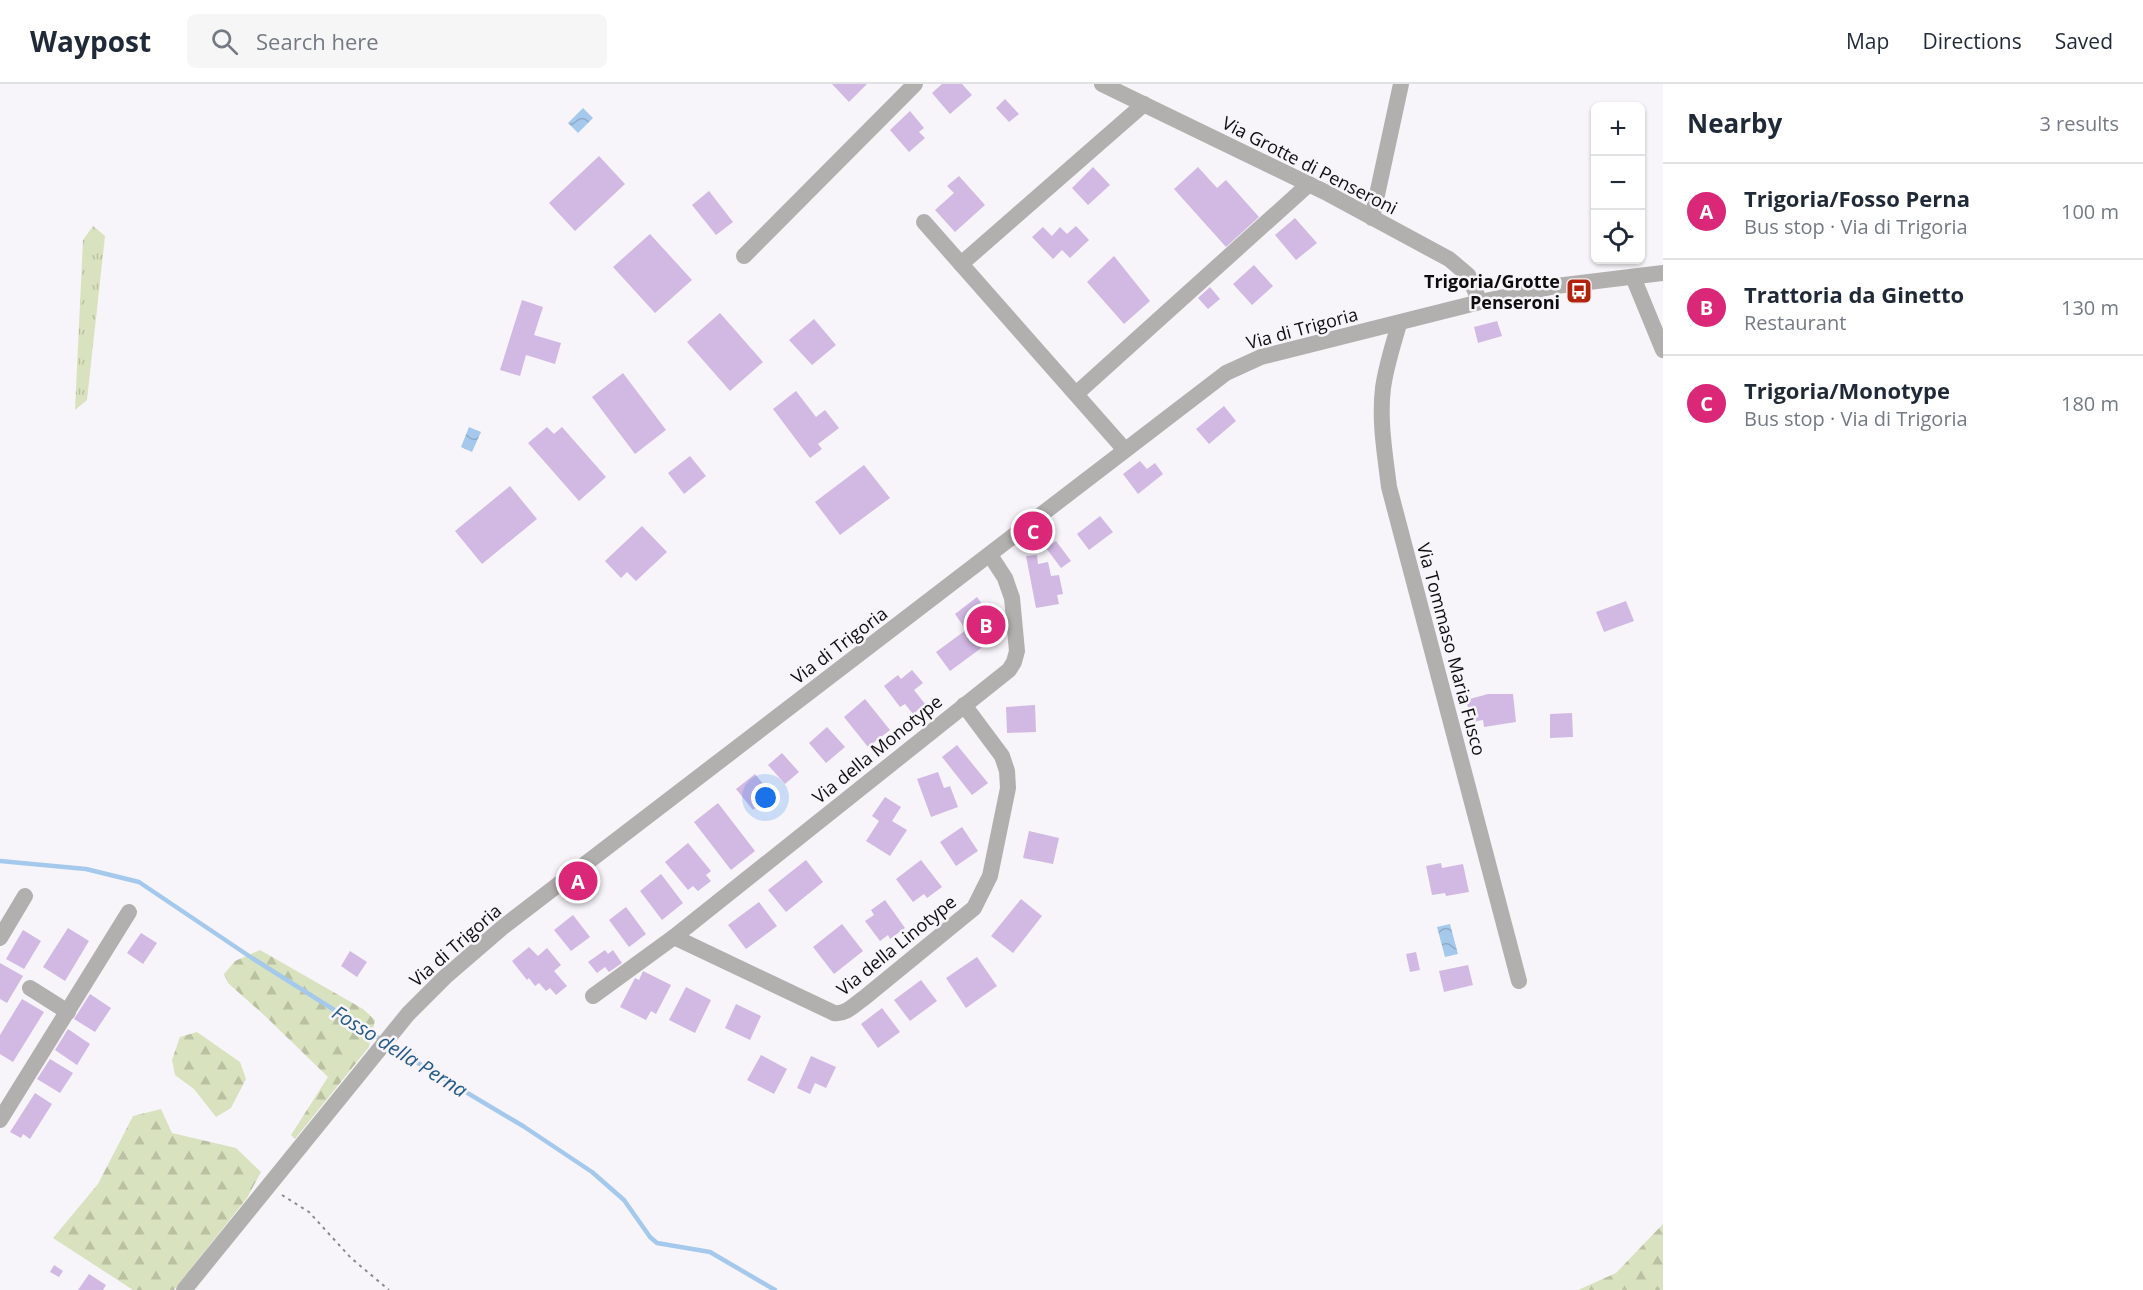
<!DOCTYPE html>
<meta charset="utf-8">
<style>
body{margin:0;font-family:"Open Sans",sans-serif;background:#f6f6f7;color:#1f2937}
.controls{position:absolute;right:18px;top:18px;display:grid;overflow:hidden;border-radius:9px;box-shadow:0 2px 4px #0004}
.controls button{width:54px;height:54px;display:grid;place-items:center;padding:0;border:0;border-bottom:2px solid #e0e1e3;background:#fff;color:#1f2937;font:30px sans-serif}
.you{position:absolute;left:766px;top:714px;width:21px;height:21px;margin:-15px;border:4px solid #fff;border-radius:50%;background:#1a73e8;box-shadow:0 0 0 9px #1a73e833}
.badge{display:grid;place-items:center;width:39px;height:39px;border-radius:50%;background:#db2777;color:#fff;font-size:20px;font-weight:700}
.pin{position:absolute;translate:-50% -50%;border:3px solid #fff;box-shadow:0 2px 6px #0006}
.list{margin:0;padding:0;list-style:none}
h2{display:flex;justify-content:space-between;align-items:center;height:78px;margin:0;padding:0 24px;font-size:26px}
h2 small{font-size:20px;font-weight:400;color:#747a83}
.list li{display:grid;grid-template-columns:39px 1fr auto;gap:18px;align-items:center;box-sizing:border-box;height:96px;padding:0 24px;border-top:2px solid #e0e1e3}
.list b{display:block;font-size:22px;white-space:nowrap}
.list p{margin:0;font-size:20px;white-space:nowrap;color:#747a83}
.list em{font-size:20px;font-style:normal;color:#747a83}
.icon{flex:none;width:33px;height:33px;fill:none;stroke:currentColor;stroke-width:2;stroke-linecap:round;stroke-linejoin:round}
.map{position:relative;flex:none;width:1663px;height:1206px;overflow:hidden}
header{display:flex;align-items:center;gap:36px;box-sizing:border-box;height:84px;padding:0 30px;background:#fff;border-bottom:2px solid #e0e1e3}
header strong{font-size:28px}
nav{display:flex;gap:33px;margin-inline-start:auto;font-size:21px}
.search{width:420px;height:54px;background:#f6f6f7;display:flex;align-items:center;gap:15px;box-sizing:border-box;padding:0 21px;border-radius:9px;color:#747a83;font-size:22px}
main{display:flex}
aside{flex:1;background:#fff}
.map>svg:first-child{display:block}
.grass{fill:url(#grass-tufts)}
.forest{fill:url(#forest-firs)}
.water{fill:url(#water-waves)}
.lines{fill:none;stroke-linecap:round;stroke-linejoin:round}
.stream{stroke:#a5c9ec;stroke-width:4.5}
.building{fill:#d1b9e3}
.path{stroke:#89888a;stroke-width:2;stroke-dasharray:3 4.5;stroke-linecap:butt}
.minor{stroke:#b2b0af;stroke-width:16}
.labels{text-anchor:middle;dominant-baseline:central;stroke-width:5;stroke-linejoin:round;paint-order:stroke}
.street-label{font-size:18px;fill:#0e0d0e;stroke:#f7f5f9}
.poi-label{font-size:18px;font-weight:bold;fill:#0e0d0e;stroke:#f7f5f9;text-anchor:end}
.water-label{font-size:20px;font-style:italic;fill:#265a87;stroke:#f7f5f9}
</style>
<header>
<strong>Waypost</strong>
<div class="search"><svg class="icon" aria-label="search" viewBox="0 0 24 24"><circle cx="10" cy="10" r="6"/><path d="M15 15l6 6"/></svg>Search here</div>
<nav><a>Map</a><a>Directions</a><a>Saved</a></nav>
</header>
<main>
<div class="map">
<svg width="1663" height="1206" viewBox="0 0 1663 1206">
<defs>
<pattern id="grass-tufts" width="24" height="20" patternUnits="userSpaceOnUse" patternTransform="scale(1.5)"><rect width="24" height="20" fill="#d9e2be"/><path d="M3 7l-1-3M5 7V3M7 7l1-3M15 17l-1-3M17 17v-4M19 17l1-3" fill="none" stroke="#b9c1a2"/></pattern>
<pattern id="forest-firs" width="22" height="20" patternUnits="userSpaceOnUse" patternTransform="scale(1.5)"><rect width="22" height="20" fill="#d9e2be"/><path d="M5 1l3.5 6h-7zM16 11l3.5 6h-7z" fill="#b9c1a2"/></pattern>
<pattern id="water-waves" width="16" height="10" patternUnits="userSpaceOnUse" patternTransform="scale(1.5)"><rect width="16" height="10" fill="#a5c9ec"/><path d="M0 5q4-4 8 0t8 0" fill="none" stroke="#8dabc9"/></pattern>
</defs>
<rect width="100%" height="100%" fill="#f7f5f9"/>
<!-- grass -->
<polygon class="grass" points="93,142 105,152 87,316 75,326 83,156"/>
<!-- forest -->
<g class="forest">
<polygon points="260,866 363,925 375,936 369,963 295,1055 291,1051 328,993 264,931 228,899 224,890 235,877"/>
<polygon points="197,948 240,978 246,995 231,1024 216,1033 194,1005 175,991 172,976 180,953"/>
<polygon points="161,1025 172,1049 236,1064 261,1088 247,1114 174,1206 133,1206 53,1154 98,1100 133,1032"/>
<polygon points="1663,1140 1663,1206 1578,1206 1616,1189"/>
</g>
<!-- water -->
<g class="water">
<polygon points="583,24 593,34 578,49 568,39"/>
<polygon points="469,343 481,348 472,368 461,363"/>
<polygon points="1450,840 1458,870 1445,873 1437,843"/>
</g>
<g class="lines">
<!-- stream -->
<polyline class="stream" points="0,777 86,785 139,798 252,874 434,989 523,1042 592,1088 624,1116 650,1153 657,1159 710,1168 775,1206"/>
</g>
<!-- building -->
<g class="building">
<polygon points="832,0 867,0 849,18"/>
<polygon points="942,0 962,0 972,11 950,30 932,9"/>
<polygon points="1005,15 1019,30 1009,38 996,24"/>
<polygon points="910,27 924,44 919,48 925,54 909,68 890,46"/>
<polygon points="599,72 625,100 575,147 549,119"/>
<polygon points="1093,83 1110,101 1088,121 1072,104"/>
<polygon points="1198,83 1217,104 1226,96 1259,133 1226,163 1174,105"/>
<polygon points="959,92 985,121 955,148 935,126 954,109 947,102"/>
<polygon points="709,107 733,138 716,151 692,121"/>
<polygon points="1295,134 1317,159 1296,176 1275,151"/>
<polygon points="1076,142 1089,156 1070,174 1062,166 1053,175 1032,153 1043,143 1052,152 1060,143 1067,150"/>
<polygon points="650,150 692,196 655,229 613,183"/>
<polygon points="1114,172 1150,217 1124,240 1087,198"/>
<polygon points="1254,181 1273,202 1252,221 1233,200"/>
<polygon points="1210,203 1220,215 1208,225 1198,214"/>
<polygon points="522,216 543,223 534,251 561,259 555,280 526,271 520,292 500,286"/>
<polygon points="720,229 763,278 730,307 687,258"/>
<polygon points="814,235 836,261 812,281 789,256"/>
<polygon points="1497,237 1502,252 1478,259 1474,243"/>
<polygon points="623,289 666,346 635,370 592,313"/>
<polygon points="796,307 816,333 825,326 839,344 818,360 822,365 810,374 773,325"/>
<polygon points="1224,322 1236,337 1209,360 1196,345"/>
<polygon points="547,343 554,350 562,343 606,393 579,417 528,359"/>
<polygon points="690,372 706,392 684,410 668,389"/>
<polygon points="1140,377 1147,385 1155,379 1163,390 1138,410 1123,390"/>
<polygon points="864,381 890,414 840,451 815,418"/>
<polygon points="510,402 537,435 482,480 455,447"/>
<polygon points="1100,432 1113,448 1089,466 1077,450"/>
<polygon points="642,442 667,468 636,497 627,488 621,494 605,477"/>
<polygon points="1056,457 1071,477 1061,484 1046,464"/>
<polygon points="1037,471 1038,480 1048,478 1051,492 1059,491 1063,510 1057,511 1059,520 1036,524 1026,472"/>
<polygon points="977,513 1003,548 950,587 936,568 966,546 955,530"/>
<polygon points="1626,517 1634,537 1604,548 1596,528"/>
<polygon points="912,586 923,599 914,606 925,620 913,630 905,620 900,623 884,602 898,591 901,595"/>
<polygon points="1488,610 1513,610 1516,638 1484,643 1483,636 1472,638 1466,616"/>
<polygon points="865,615 890,646 868,663 844,633"/>
<polygon points="1035,621 1036,648 1007,649 1006,623"/>
<polygon points="1572,629 1573,653 1550,654 1550,630"/>
<polygon points="827,643 845,663 826,679 809,659"/>
<polygon points="957,661 988,699 972,711 942,673"/>
<polygon points="782,669 799,688 785,700 768,681"/>
<polygon points="938,688 944,704 950,702 958,723 931,733 917,695"/>
<polygon points="755,690 772,711 753,726 736,705"/>
<polygon points="885,713 901,723 892,737 907,746 890,772 866,757 879,737 872,732"/>
<polygon points="718,719 755,767 731,786 694,738"/>
<polygon points="962,743 978,767 956,782 940,758"/>
<polygon points="1029,747 1059,754 1053,780 1023,774"/>
<polygon points="688,759 711,787 706,791 711,797 698,807 693,802 688,806 665,778"/>
<polygon points="806,776 823,798 786,828 768,806"/>
<polygon points="921,776 942,803 927,814 924,810 913,818 896,795"/>
<polygon points="1441,779 1442,784 1463,780 1469,808 1446,812 1445,809 1432,811 1426,782"/>
<polygon points="661,790 683,819 662,836 640,807"/>
<polygon points="1021,815 1042,832 1013,869 991,852"/>
<polygon points="885,816 905,844 890,855 888,851 880,857 865,837 874,831 871,826"/>
<polygon points="759,818 777,842 746,865 728,841"/>
<polygon points="626,823 646,850 629,863 609,836"/>
<polygon points="573,831 590,853 571,867 554,846"/>
<polygon points="842,840 863,867 834,890 813,863"/>
<polygon points="68,844 89,857 65,897 43,883"/>
<polygon points="23,846 41,857 24,885 6,875"/>
<polygon points="141,849 157,859 143,880 127,869"/>
<polygon points="529,863 538,872 547,864 561,881 554,887 567,902 556,911 550,904 546,907 539,899 535,902 529,894 527,896 512,877"/>
<polygon points="605,866 608,870 613,866 622,879 609,888 605,883 597,889 588,878"/>
<polygon points="350,867 367,878 357,893 341,882"/>
<polygon points="1416,868 1420,886 1410,888 1406,870"/>
<polygon points="977,873 997,902 966,924 946,894"/>
<polygon points="0,879 23,892 7,919 0,915"/>
<polygon points="1468,881 1473,901 1444,908 1439,887"/>
<polygon points="643,887 671,901 656,930 651,927 646,936 620,923 635,894 639,896"/>
<polygon points="921,896 937,917 910,937 894,916"/>
<polygon points="686,903 711,916 695,949 669,936"/>
<polygon points="90,910 111,924 95,948 74,935"/>
<polygon points="22,915 44,928 13,978 0,970 0,951"/>
<polygon points="736,920 761,932 750,956 725,944"/>
<polygon points="882,924 900,948 878,964 861,940"/>
<polygon points="68,945 90,960 77,981 55,966"/>
<polygon points="761,971 787,985 774,1010 747,996"/>
<polygon points="811,972 836,983 826,1004 815,999 810,1010 797,1004"/>
<polygon points="50,975 73,989 60,1009 37,995"/>
<polygon points="35,1009 52,1020 30,1055 23,1050 21,1054 10,1048"/>
<polygon points="54,1181 63,1187 59,1193 50,1188"/>
<polygon points="89,1190 106,1201 103,1206 78,1206"/>
</g>
<g class="lines">
<!-- path -->
<polyline class="path" points="282,1111 309,1128 351,1174 389,1206"/>
<!-- minor -->
<g class="minor">
<polyline points="1102,0 1325,108 1449,175 1468,191 1480,218"/>
<polyline points="1372,134 1401,0"/>
<polyline points="924,138 1125,366"/>
<polyline points="744,172 915,0"/>
<polyline points="961,180 1144,20"/>
<polyline points="1633,193 1663,266"/>
<path d="M1399,240C1393,261 1386,282 1383,304C1379,337 1385,370 1389,403L1519,897"/>
<polyline points="1076,310 1309,100"/>
<path d="M674,853L834,929C846,931 855,920 864,914L974,824L990,792L1008,704L1007,687L1002,672L964,621"/>
<polyline points="0,854 25,812"/>
<polyline points="30,904 68,928"/>
<polyline points="593,912 674,853 1009,586 1014,578 1017,567 1012,514 1005,494 990,471"/>
<polyline points="0,1036 129,828"/>
<polyline points="184,1206 408,930 445,893 503,843 1226,289 1261,273 1480,218 1556,202 1663,189"/>
</g>
</g>
<!-- icons -->
<defs>
<g id="bus-square" transform="scale(1.35)"><rect x="-9" y="-9" width="18" height="18" rx="4" fill="#b1230c" stroke="#f7f5f9"/><path d="M-5-6H5V4H4V6H2V4H-2V6H-4V4H-5ZM-3.5-4V0h7V-4ZM-3.5 1.2v1.5H-2V1.2ZM2 1.2v1.5H3.5V1.2Z" fill="#fff"/></g>
</defs>
<g fill-rule="evenodd">
<use href="#bus-square" x="1579" y="207"/>
</g>
<g class="labels">
<!-- street labels -->
<g class="street-label">
<text transform="translate(1310 81) rotate(27)">Via Grotte di Penseroni</text>
<text transform="translate(1302 244) rotate(-15)">Via di Trigoria</text>
<text transform="translate(839 561) rotate(-37)">Via di Trigoria</text>
<text transform="translate(1452 565) rotate(75)">Via Tommaso Maria Fusco</text>
<text transform="translate(877 665) rotate(-39)">Via della Monotype</text>
<text transform="translate(455 861) rotate(-41)">Via di Trigoria</text>
<text transform="translate(896 861) rotate(-39)">Via della Linotype</text>
</g>
<!-- poi labels -->
<g class="poi-label">
<text x="1560" y="197">Trigoria/Grotte<tspan x="1560" dy="21">Penseroni</tspan></text>
</g>
<!-- water labels -->
<g class="water-label">
<text transform="translate(400 967) rotate(32)">Fosso della Perna</text>
</g>
</g>
</svg>
<div class="controls">
<button>+</button>
<button>−</button>
<button><svg class="icon" aria-label="locate" viewBox="0 0 24 24"><circle cx="12" cy="12" r="6"/><path d="M12 2v4M12 18v4M2 12h4M18 12h4"/></svg></button>
</div>
<div class="you"></div>
<div class="pin badge" style="left:578px;top:797px">A</div>
<div class="pin badge" style="left:986px;top:541px">B</div>
<div class="pin badge" style="left:1033px;top:447px">C</div>
</div>
<aside>
<h2>Nearby<small>3 results</small></h2>
<ul class="list">
<li><span class="badge">A</span><div><b>Trigoria/Fosso Perna</b><p>Bus stop · Via di Trigoria</p></div><em>100 m</em></li>
<li><span class="badge">B</span><div><b>Trattoria da Ginetto</b><p>Restaurant</p></div><em>130 m</em></li>
<li><span class="badge">C</span><div><b>Trigoria/Monotype</b><p>Bus stop · Via di Trigoria</p></div><em>180 m</em></li>
</ul>
</aside>
</main>
